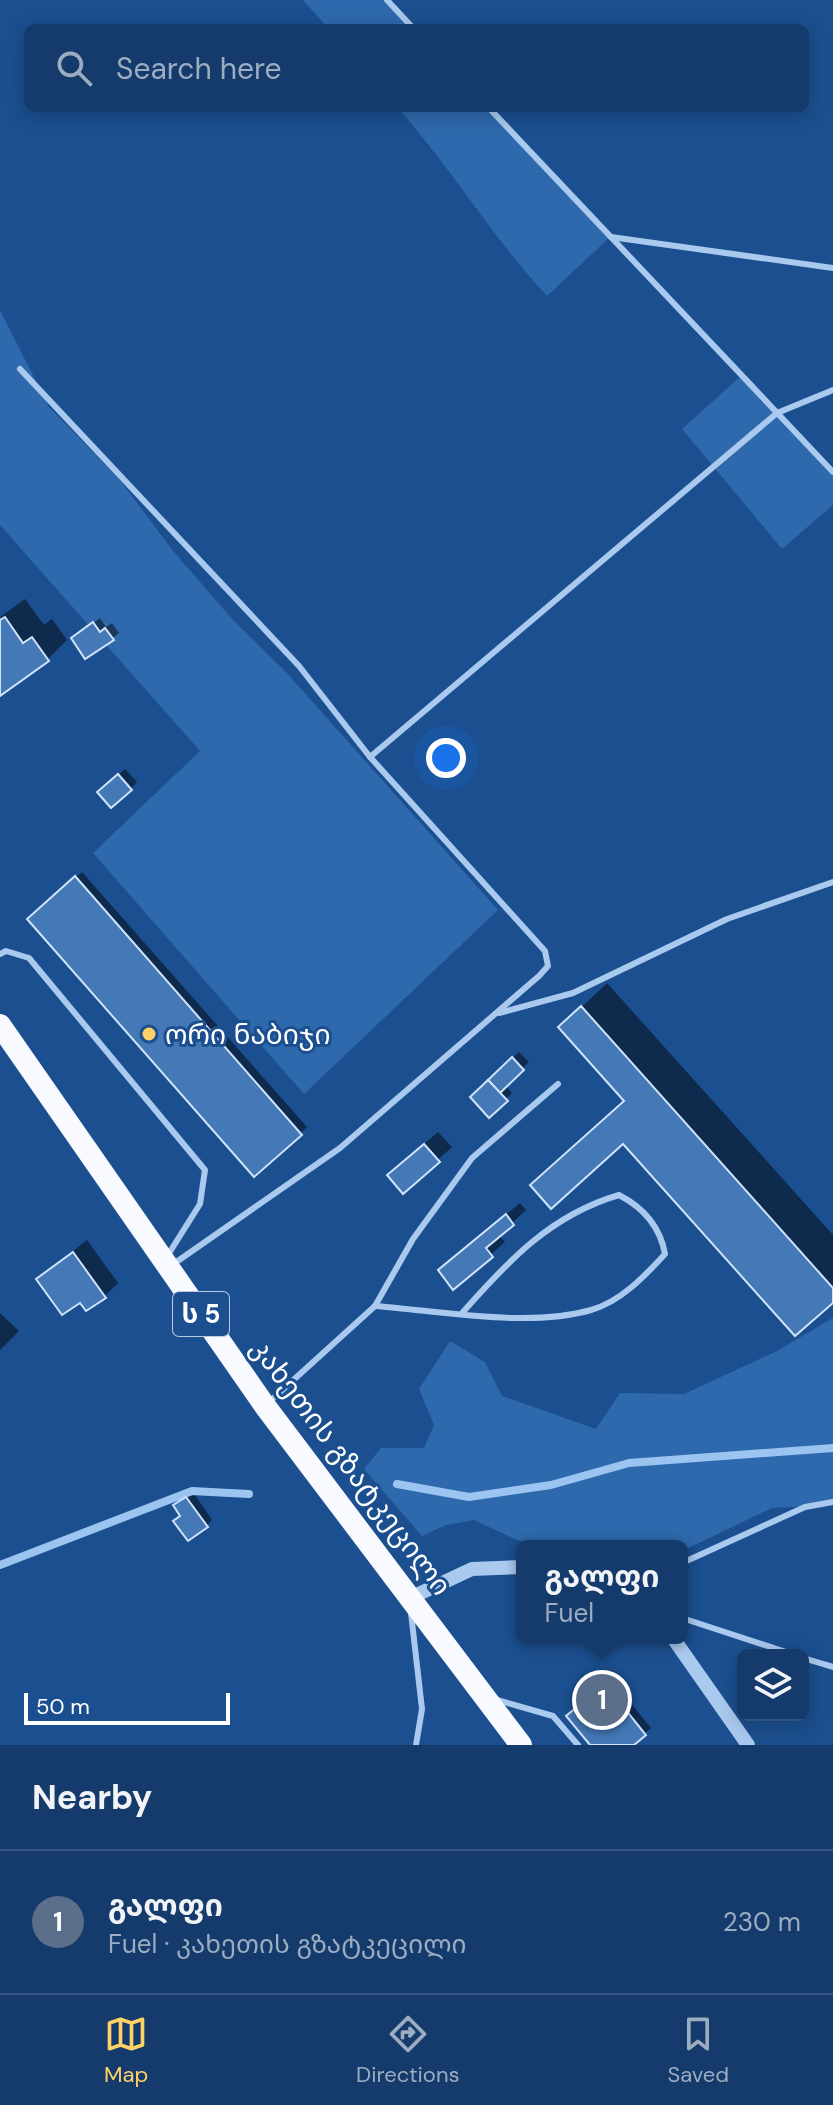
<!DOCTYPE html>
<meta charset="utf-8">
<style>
body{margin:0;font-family:"DM Sans","Noto Sans Georgian",sans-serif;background:#1d4271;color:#f1f3f6}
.controls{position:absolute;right:24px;bottom:24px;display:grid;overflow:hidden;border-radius:12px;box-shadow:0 4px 20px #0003}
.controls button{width:72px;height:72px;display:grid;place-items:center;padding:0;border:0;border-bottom:2px solid #33557e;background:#143b6b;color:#f1f3f6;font:40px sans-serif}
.scale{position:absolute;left:24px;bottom:20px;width:206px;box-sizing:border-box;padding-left:8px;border:4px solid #fff;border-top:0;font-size:22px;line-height:28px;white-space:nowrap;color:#fff;-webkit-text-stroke:6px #1b4f8f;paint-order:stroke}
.you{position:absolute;left:446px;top:758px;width:28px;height:28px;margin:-20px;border:6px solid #fff;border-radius:50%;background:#1a73e8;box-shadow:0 0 0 12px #1a73e833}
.badge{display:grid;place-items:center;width:52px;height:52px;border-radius:50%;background:#ffd166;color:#fff;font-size:26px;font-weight:700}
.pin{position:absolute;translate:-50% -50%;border:4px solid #fff;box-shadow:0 2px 8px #0006}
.popup{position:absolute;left:516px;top:1540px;width:172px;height:104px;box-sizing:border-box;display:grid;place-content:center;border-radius:12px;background:#143b6b;filter:drop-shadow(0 2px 6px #0005);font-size:26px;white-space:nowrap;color:#9dadc1}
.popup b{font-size:30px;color:#f1f3f6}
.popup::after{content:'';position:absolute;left:50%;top:100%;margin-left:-16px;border:16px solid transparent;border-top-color:#143b6b}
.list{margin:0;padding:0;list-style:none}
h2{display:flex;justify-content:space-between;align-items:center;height:104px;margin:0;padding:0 32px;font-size:34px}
h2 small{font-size:26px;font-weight:400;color:#9dadc1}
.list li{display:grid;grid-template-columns:52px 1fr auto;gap:24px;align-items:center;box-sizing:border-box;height:144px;padding:0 32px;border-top:2px solid #33557e}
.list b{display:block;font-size:30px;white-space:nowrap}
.list p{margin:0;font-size:26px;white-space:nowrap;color:#9dadc1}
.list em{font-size:26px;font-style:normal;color:#9dadc1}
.icon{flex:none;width:44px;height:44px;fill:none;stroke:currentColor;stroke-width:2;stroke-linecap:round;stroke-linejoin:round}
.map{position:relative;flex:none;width:833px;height:1745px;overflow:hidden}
.search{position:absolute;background:#143b6b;box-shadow:0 4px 20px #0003;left:24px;right:24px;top:24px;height:88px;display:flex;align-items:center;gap:20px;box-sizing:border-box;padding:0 28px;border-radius:12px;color:#9dadc1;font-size:30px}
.sheet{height:248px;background:#143b6b}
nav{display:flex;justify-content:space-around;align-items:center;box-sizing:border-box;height:112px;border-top:2px solid #33557e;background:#143b6b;font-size:22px;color:#9dadc1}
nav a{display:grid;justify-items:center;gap:4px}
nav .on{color:#ffd166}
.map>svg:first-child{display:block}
.green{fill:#2e69ad}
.shadow{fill:#0007}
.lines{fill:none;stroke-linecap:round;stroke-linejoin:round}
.stream{stroke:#9cc4f0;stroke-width:8}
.building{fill:#4478b7;stroke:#cfe3fa;stroke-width:2}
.service{stroke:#a9c9ee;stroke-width:6}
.tertiary{stroke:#a9c9ee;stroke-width:14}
.trunk{stroke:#f8faff;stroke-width:22}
.poi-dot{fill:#ffd166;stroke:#1b4f8f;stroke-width:3}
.labels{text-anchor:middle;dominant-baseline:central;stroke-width:6;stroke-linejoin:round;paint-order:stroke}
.shield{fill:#1b4f8f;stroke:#bbcadd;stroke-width:2}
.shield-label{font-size:26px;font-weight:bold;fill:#fff}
.poi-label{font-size:28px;fill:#fff;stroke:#1b4f8f;text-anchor:start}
.street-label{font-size:28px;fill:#fff;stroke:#1b4f8f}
</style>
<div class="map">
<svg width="833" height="1745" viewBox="0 0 833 1745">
<rect width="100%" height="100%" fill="#1b4f8f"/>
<!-- green -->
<g class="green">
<polygon points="303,0 387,0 413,28 328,28"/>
<path d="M398,108H489L610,237L547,296C492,237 451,168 398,108Z"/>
<polygon points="0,310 49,407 119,479 174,552 233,620 286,672 498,910 304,1094 93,853 200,751 0,525"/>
<polygon points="741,376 833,472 833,505 782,549 682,429"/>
<polygon points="833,1318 833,1505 772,1508 682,1551 682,1546 553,1546 517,1540 474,1520 446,1525 422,1536 364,1469 381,1448 424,1448 434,1425 419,1389 450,1341 485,1362 502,1396 596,1429 620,1393 684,1394 775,1352"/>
</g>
<!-- shadow -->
<g class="shadow">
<polygon points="25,599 44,625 52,619 67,640 47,660 0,693 0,617"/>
<polygon points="100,618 106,627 112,623 119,633 112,639 73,638"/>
<polygon points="125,769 137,782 131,788 106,786"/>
<polygon points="82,872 307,1127 254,1175 35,913"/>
<polygon points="607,983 833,1235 833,1300 623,1142 626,1100 561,1027"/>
<polygon points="519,1052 529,1062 505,1085 512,1093 489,1115 472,1097"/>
<polygon points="438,1132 452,1147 403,1191 403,1162"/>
<polygon points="520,1203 526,1210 499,1235 505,1242 454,1287 453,1257"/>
<polygon points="87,1240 118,1283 105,1296 80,1300 38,1279"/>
<polygon points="0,1313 19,1331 0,1350"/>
<polygon points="193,1492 212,1520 206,1526 182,1515 175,1506"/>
<polygon points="612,1680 651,1728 631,1745 592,1745 575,1710"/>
</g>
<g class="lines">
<!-- stream -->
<g class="stream">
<polyline points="397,1484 469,1497 551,1485 629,1463 833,1448"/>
<polyline points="0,1565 192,1491 249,1494"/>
</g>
</g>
<!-- building -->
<g class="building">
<polygon points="5,617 23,643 32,637 49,661 0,696 0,620"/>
<polygon points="93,622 100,632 105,628 114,640 85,659 71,638"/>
<polygon points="118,774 132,790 111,808 97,792"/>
<polygon points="75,876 302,1135 254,1177 27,919"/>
<polygon points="581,1006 833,1288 833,1303 795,1336 623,1144 551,1209 530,1185 624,1101 558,1027"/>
<polygon points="512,1057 524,1070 500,1093 488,1080"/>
<polygon points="488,1080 508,1101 489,1118 470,1097"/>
<polygon points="424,1144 440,1162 403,1194 387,1175"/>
<polygon points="506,1214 514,1225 486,1248 493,1257 453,1290 438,1270"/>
<polygon points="73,1252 106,1298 86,1311 80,1303 62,1315 36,1279"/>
<polygon points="186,1497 208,1527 188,1541 173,1521 180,1516 173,1505"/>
<polygon points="605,1684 646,1735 634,1745 590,1745 566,1716"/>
</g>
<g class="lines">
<!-- service -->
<g class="service">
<polyline points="387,0 413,28"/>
<polyline points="489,108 833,472"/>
<polyline points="611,237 833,268"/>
<polyline points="20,369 299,666 370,757 545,951 548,966 539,976 340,1148 172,1265"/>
<polyline points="370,757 777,413 833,390"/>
<polyline points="0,954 6,951 29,958 205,1170 200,1204 166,1258"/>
<polyline points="499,1013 573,993 727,919 833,882"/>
<path d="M375,1306C441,1311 528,1328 591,1310C620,1302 645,1276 665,1254C660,1226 644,1208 619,1195C551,1215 509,1260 463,1312"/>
<polyline points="268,1403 375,1306 413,1239 472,1158 558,1084"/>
<polyline points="682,1563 805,1507 833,1502"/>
<polyline points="411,1613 422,1709 416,1745"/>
<polyline points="682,1618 795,1655"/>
<polyline points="803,1658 833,1667"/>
<polyline points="497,1700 553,1716 578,1745"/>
</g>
<!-- tertiary -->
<g class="tertiary">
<polyline points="410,1598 472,1569 522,1567"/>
<polyline points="673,1638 748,1745"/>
</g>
<!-- trunk -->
<polyline class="trunk" points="0,1025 265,1406 521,1745"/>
</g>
<!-- markers -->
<circle class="poi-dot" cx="149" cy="1034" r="8"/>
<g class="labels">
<!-- shield labels -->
<rect class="shield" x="173" y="1292" width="56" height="44" rx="6"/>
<g class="shield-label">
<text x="201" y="1314">ს 5</text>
</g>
<!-- poi labels -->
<g class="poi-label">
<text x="165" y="1034">ორი ნაბიჯი</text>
</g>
<!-- street labels -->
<g class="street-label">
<text transform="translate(351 1467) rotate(53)">კახეთის გზატკეცილი</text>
</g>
</g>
</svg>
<div class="controls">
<button><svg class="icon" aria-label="layers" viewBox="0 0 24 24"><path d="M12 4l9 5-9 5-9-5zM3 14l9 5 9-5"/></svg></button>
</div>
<div class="scale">50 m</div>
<div class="you"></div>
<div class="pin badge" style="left:602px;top:1700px;background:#5c6f8a">1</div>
<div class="popup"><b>გალფი</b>Fuel</div>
<div class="search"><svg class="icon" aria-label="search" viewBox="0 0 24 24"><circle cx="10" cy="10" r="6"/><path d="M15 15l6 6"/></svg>Search here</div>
</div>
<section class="sheet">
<h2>Nearby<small></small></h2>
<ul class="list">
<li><span class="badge" style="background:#5c6f8a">1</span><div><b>გალფი</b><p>Fuel · კახეთის გზატკეცილი</p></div><em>230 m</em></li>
</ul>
</section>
<nav>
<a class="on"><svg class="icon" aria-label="map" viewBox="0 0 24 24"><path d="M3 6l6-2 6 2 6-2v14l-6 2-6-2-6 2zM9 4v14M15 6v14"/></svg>Map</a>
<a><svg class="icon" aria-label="directions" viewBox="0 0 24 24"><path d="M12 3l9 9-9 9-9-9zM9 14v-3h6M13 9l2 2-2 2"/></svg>Directions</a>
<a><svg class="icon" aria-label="saved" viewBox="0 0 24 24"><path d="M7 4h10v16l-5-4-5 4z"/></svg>Saved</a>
</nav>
